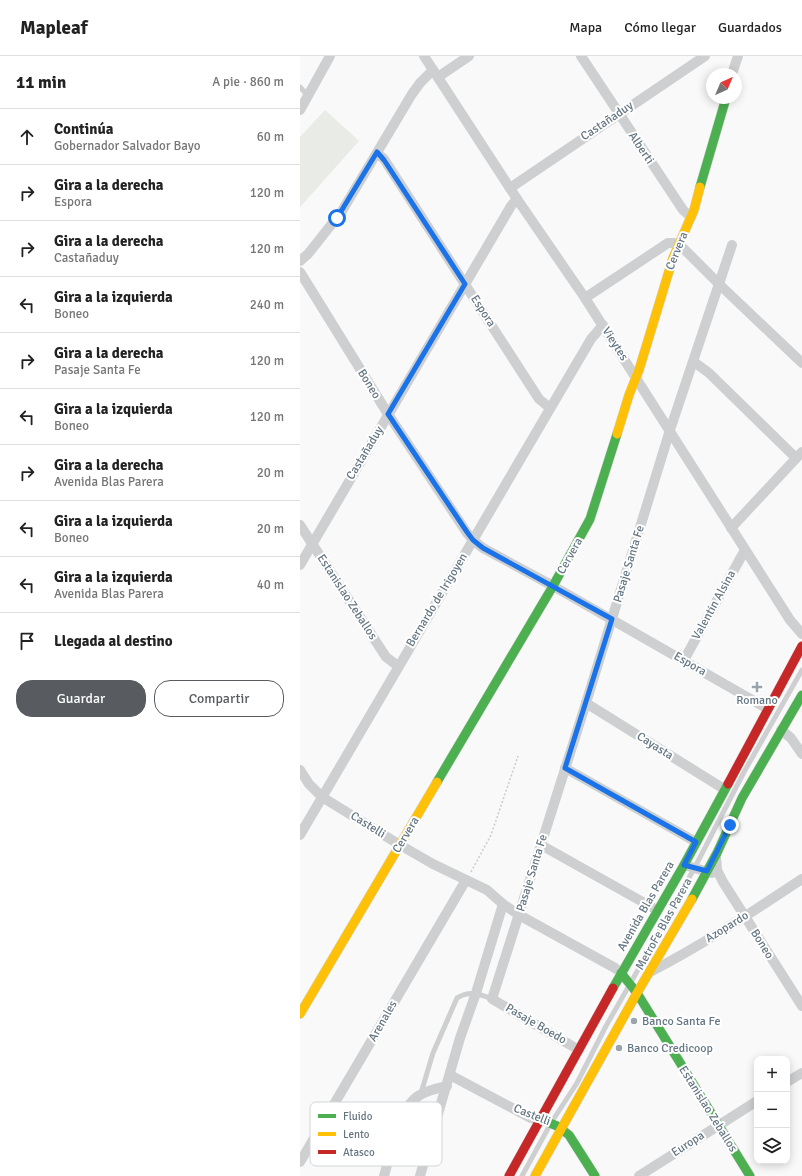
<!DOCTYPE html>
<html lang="es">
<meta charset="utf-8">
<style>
body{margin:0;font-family:Signika,sans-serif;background:#f2f2f2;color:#222}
.controls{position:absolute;right:12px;bottom:12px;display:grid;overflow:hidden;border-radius:8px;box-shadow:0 2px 10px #0003}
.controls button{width:36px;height:36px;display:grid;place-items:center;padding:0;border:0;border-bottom:1px solid #e0e0e0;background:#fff;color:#222;font:20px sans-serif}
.compass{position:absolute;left:406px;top:12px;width:36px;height:36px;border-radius:50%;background:#fff;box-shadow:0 2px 10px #0003;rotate:44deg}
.stop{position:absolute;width:12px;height:12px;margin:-9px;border:3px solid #1a73e8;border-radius:50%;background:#fff}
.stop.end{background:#1a73e8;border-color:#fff;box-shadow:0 1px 4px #0008}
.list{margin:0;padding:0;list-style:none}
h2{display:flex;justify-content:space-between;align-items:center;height:52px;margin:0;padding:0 16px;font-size:17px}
h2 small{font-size:13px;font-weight:400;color:#767676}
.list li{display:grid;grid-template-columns:26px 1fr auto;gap:12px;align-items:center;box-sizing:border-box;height:56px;padding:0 16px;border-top:1px solid #e0e0e0}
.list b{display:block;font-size:15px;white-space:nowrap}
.list p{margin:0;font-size:13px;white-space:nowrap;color:#767676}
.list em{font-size:13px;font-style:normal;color:#767676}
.actions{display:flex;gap:8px;padding:12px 16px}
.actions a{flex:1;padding:9px 0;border:1px solid #585c60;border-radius:16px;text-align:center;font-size:14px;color:#585c60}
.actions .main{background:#585c60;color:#fff}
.icon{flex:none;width:22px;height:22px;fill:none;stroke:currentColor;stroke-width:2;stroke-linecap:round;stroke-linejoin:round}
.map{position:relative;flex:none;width:502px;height:1120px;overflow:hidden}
header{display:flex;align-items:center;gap:24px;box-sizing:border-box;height:56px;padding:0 20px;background:#fff;border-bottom:1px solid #e0e0e0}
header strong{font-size:19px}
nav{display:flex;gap:22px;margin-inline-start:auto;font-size:14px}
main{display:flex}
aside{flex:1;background:#fff}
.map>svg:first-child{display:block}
.garden{fill:#e8ebe6}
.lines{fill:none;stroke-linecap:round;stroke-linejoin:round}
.fast-casing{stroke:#d5d6d7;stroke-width:10}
.slow-casing{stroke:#d5d6d7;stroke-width:10}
.jam-casing{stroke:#d5d6d7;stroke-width:10}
.path{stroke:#cbcccd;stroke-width:1.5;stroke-dasharray:2 2;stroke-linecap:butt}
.lane{stroke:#cecfd0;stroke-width:5}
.street{stroke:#cecfd0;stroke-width:10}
.fast{stroke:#4caf50;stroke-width:9}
.slow{stroke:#ffc107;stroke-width:9}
.jam{stroke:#c62828;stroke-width:9}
.route{stroke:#1a73e8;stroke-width:5}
.poi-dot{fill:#99a4ac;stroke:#fff;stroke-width:1.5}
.labels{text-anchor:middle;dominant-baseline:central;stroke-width:4;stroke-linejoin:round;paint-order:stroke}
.street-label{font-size:12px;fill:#657683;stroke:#fff}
.poi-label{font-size:12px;fill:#657683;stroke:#fff;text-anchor:start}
.key{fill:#fff;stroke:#d1d6da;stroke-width:1}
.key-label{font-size:11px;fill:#657683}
</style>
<header>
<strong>Mapleaf</strong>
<nav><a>Mapa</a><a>Cómo llegar</a><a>Guardados</a></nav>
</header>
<main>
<aside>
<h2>11 min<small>A pie · 860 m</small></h2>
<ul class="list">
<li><svg class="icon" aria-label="ahead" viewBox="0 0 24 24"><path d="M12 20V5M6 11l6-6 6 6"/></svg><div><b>Continúa</b><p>Gobernador Salvador Bayo</p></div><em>60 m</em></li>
<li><svg class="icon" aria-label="right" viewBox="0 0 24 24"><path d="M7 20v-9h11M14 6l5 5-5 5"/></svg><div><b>Gira a la derecha</b><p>Espora</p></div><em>120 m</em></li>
<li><svg class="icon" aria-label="right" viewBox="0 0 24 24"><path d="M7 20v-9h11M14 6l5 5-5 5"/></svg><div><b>Gira a la derecha</b><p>Castañaduy</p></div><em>120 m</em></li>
<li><svg class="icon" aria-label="left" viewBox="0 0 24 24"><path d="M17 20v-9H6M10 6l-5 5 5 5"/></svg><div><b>Gira a la izquierda</b><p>Boneo</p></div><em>240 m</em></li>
<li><svg class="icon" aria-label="right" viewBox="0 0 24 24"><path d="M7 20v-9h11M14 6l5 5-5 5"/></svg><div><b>Gira a la derecha</b><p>Pasaje Santa Fe</p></div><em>120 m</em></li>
<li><svg class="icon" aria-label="left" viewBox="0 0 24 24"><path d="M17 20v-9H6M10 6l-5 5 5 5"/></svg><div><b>Gira a la izquierda</b><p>Boneo</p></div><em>120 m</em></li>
<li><svg class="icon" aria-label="right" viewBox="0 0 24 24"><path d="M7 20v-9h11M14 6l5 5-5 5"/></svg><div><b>Gira a la derecha</b><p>Avenida Blas Parera</p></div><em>20 m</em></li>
<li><svg class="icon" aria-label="left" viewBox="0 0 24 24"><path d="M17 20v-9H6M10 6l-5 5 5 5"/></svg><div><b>Gira a la izquierda</b><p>Boneo</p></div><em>20 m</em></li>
<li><svg class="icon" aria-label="left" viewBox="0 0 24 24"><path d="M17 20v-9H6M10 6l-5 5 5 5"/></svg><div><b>Gira a la izquierda</b><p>Avenida Blas Parera</p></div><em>40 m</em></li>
<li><svg class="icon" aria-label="arrive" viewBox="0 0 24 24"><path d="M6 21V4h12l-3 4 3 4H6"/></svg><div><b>Llegada al destino</b></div></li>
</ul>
<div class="actions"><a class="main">Guardar</a><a>Compartir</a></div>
</aside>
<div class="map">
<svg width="502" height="1120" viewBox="0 0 502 1120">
<rect width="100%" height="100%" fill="#f9f9f9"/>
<!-- garden -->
<polygon class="garden" points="25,54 59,85 0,151 0,81"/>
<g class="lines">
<!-- fast casing -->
<g class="fast-casing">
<g id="fast">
<polyline points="400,131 426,42"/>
<polyline points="137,726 253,530 290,463 317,378"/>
<polyline points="392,843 417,797 442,742 502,639"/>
<polyline points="321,917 337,937 450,1120"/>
<polyline points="313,932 384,809 428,728"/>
<polyline points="240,1063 257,1070 269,1079 295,1120"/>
</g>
</g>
<!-- slow casing -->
<g class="slow-casing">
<g id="slow">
<polyline points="317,378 329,339 339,314 373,202 394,154 400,131"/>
<polyline points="0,958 137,726"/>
<polyline points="235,1120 337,937 392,843"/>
</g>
</g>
<!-- jam casing -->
<g class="jam-casing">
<g id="jam">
<polyline points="428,728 502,590"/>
<polyline points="209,1120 313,932"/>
</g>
</g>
<!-- path -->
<polyline class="path" points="171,816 191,779 218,700"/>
<!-- lane -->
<g class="lane">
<polyline points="0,31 8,40"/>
<path d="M121,1037L133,997L157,942C170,934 179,938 192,943"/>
<polyline points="222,1120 251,1067 277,1027 306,970 330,928 395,811 444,716 502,614"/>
</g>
<!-- street -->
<g class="street">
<polyline points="124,0 217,143 285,242 490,564 502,578"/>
<polyline points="281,0 383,154 391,161"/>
<polyline points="432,18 438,0"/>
<polyline points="138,21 169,0"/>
<polyline points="0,54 30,0"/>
<polyline points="77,97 84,103 239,343 250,352"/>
<polyline points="210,132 405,0"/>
<polyline points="0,205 8,198 42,155 112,38 120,27 133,14"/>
<polyline points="0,216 88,358 167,477 173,484 183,492 253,530 468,653"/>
<polyline points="285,242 368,187 373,187 379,188 420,229 502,307"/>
<polyline points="394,306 409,317 496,402"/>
<polyline points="0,469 86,601 98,610"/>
<polyline points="431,472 502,396"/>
<polyline points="0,509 211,150 217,143"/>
<polyline points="384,604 445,494"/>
<polyline points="286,647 424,733"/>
<polyline points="481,674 491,682 502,698"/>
<polyline points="265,712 396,786"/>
<polyline points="0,714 9,728 22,741 100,789 133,808 187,834 203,848 219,859 315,912 321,917"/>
<polyline points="0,779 291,283 303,269"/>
<polyline points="241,789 357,854"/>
<polyline points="416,801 417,814 423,826 502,950"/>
<polyline points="384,809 412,817"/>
<path d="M350,916C403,889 452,856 502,823"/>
<polyline points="279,994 192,943 286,647 370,374 432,189"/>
<polyline points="150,1019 231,1062 240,1063"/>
<polyline points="487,1026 502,1017"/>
<polyline points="0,1106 166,824"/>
<path d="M84,1120C91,1097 98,1051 120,1039C128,1034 138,1032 147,1030"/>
<polyline points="120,1120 160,982 176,937 203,848"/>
<polyline points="339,1120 457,1045"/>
</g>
<!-- fast -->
<use href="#fast" class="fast"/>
<!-- slow -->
<use href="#slow" class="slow"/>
<!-- jam -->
<use href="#jam" class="jam"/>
</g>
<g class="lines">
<!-- route -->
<polyline class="route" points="37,162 77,96 84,104 165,228 88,358 167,476 173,484 183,492 312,563 265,712 396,786 384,809 407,815 430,769"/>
</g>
<!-- markers -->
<g class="poi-dot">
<path d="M455 625h4v4h4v4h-4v4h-4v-4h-4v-4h4z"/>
<circle cx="334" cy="965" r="4"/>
<circle cx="319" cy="992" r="4"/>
</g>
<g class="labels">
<!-- street labels -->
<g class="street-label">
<text transform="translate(307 65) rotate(-34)">Castañaduy</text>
<text transform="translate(341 92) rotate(56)">Alberti</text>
<text transform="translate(377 195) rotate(-68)">Cervera</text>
<text transform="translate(183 255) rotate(57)">Espora</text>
<text transform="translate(315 288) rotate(57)">Vieytes</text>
<text transform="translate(69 328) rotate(58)">Boneo</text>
<text transform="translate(65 397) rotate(-59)">Castañaduy</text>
<text transform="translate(270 500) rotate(-61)">Cervera</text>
<text transform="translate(329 508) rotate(-73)">Pasaje Santa Fe</text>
<text transform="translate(47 541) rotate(57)">Estanislao Zeballos</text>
<text transform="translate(137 544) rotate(-59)">Bernardo de Irigoyen</text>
<text transform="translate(414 549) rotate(-61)">Valentin Alsina</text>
<text transform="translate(390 608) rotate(30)">Espora</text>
<text transform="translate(355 690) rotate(32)">Cayasta</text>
<text transform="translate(68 769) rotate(32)">Castelli</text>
<text transform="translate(106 779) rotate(-59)">Cervera</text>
<text transform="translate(232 817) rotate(-73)">Pasaje Santa Fe</text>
<text transform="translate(346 850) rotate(-60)">Avenida Blas Parera</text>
<text transform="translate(364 868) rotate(-61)">MetroFe Blas Parera</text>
<text transform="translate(427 871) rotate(-32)">Azopardo</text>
<text transform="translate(462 888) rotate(58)">Boneo</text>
<text transform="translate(83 965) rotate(-60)">Arenales</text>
<text transform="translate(236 968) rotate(30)">Pasaje Boedo</text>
<text transform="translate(408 1053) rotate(58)">Estanislao Zeballos</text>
<text transform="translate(232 1059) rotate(22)">Castelli</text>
<text transform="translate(388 1088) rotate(-33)">Europa</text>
</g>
<!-- poi labels -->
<g class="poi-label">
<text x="457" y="644" text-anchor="middle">Romano</text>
<text x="342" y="965">Banco Santa Fe</text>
<text x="327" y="992">Banco Credicoop</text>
</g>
</g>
<!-- legend -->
<rect x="10" y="1046" width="132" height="64" rx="6" class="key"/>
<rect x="18" y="1058" width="18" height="4" fill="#4caf50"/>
<rect x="18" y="1076" width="18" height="4" fill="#ffc107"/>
<rect x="18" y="1094" width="18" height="4" fill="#c62828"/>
<g class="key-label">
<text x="43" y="1064">Fluido</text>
<text x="43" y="1082">Lento</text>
<text x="43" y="1100">Atasco</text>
</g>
</svg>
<div class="controls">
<button>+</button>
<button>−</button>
<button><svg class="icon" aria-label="layers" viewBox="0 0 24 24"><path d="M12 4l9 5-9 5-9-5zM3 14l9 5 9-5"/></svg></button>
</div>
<svg class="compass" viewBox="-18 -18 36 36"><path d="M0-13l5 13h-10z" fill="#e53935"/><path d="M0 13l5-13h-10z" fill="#767676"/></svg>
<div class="stop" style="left:37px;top:162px"></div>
<div class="stop end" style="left:430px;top:769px"></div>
</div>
</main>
